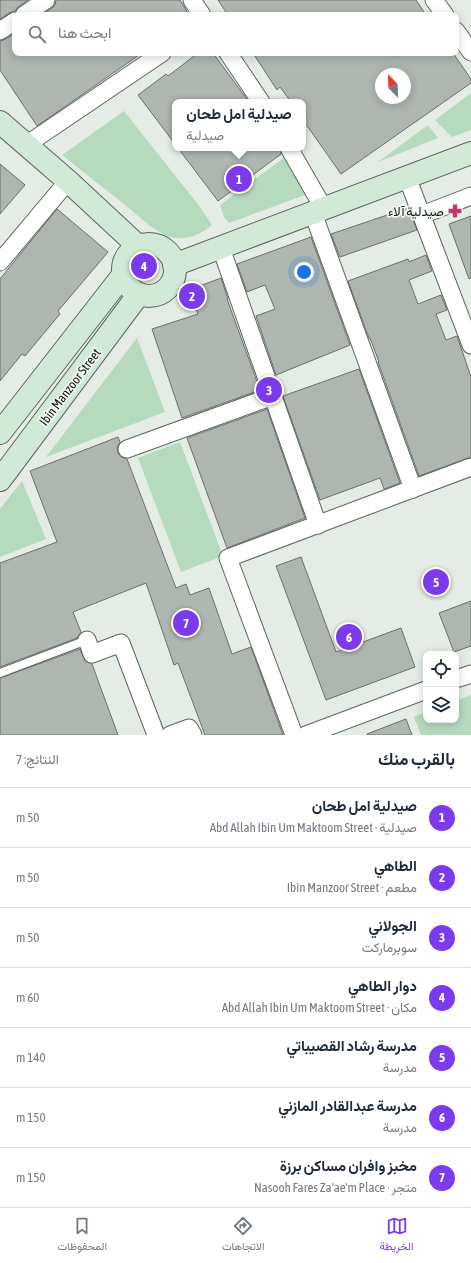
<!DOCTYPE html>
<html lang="ar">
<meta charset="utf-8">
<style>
body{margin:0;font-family:"Asap Condensed",Vazirmatn,sans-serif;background:#f6f6f7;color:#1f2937;direction:rtl}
.controls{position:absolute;right:12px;bottom:12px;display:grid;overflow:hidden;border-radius:8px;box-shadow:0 2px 10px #0003}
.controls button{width:36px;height:36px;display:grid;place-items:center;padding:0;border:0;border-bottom:1px solid #e0e1e3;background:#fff;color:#1f2937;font:20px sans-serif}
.compass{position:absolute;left:375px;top:68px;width:36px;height:36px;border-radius:50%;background:#fff;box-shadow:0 2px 10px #0003;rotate:337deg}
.you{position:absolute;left:304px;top:272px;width:14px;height:14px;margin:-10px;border:3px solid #fff;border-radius:50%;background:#1a73e8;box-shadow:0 0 0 6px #1a73e833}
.badge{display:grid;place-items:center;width:26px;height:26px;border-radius:50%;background:#7c3aed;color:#fff;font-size:13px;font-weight:700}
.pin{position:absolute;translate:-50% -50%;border:2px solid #fff;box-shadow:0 1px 4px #0006}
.popup{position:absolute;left:172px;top:99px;width:134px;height:52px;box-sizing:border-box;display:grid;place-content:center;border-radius:8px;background:#fff;filter:drop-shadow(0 1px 3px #0005);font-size:13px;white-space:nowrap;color:#747a83}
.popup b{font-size:15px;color:#1f2937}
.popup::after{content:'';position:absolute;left:50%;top:100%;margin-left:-8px;border:8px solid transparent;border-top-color:#fff}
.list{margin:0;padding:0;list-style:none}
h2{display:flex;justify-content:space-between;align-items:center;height:52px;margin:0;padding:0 16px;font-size:17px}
h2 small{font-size:13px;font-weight:400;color:#747a83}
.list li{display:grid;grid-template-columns:26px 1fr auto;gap:12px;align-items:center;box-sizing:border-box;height:60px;padding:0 16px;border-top:1px solid #e0e1e3}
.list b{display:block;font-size:15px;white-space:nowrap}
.list p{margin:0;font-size:13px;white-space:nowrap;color:#747a83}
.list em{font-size:13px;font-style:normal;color:#747a83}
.icon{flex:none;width:22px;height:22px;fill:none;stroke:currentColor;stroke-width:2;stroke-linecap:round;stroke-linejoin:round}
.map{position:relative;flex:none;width:471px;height:735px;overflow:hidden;direction:ltr}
.search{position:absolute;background:#fff;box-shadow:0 2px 10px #0003;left:12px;right:12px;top:12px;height:44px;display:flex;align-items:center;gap:10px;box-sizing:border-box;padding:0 14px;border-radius:8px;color:#747a83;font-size:15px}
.sheet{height:472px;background:#fff}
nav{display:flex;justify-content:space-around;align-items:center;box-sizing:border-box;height:56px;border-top:1px solid #e0e1e3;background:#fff;font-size:11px;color:#747a83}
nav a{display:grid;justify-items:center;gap:2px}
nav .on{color:#7c3aed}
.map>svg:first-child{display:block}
.green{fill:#b6dabd}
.building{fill:#afb6b0;stroke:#6a706b;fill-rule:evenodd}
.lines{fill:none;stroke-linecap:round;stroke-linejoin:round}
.lane-casing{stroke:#5d635e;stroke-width:10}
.street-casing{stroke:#5d635e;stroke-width:19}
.secondary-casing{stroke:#5d635e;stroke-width:24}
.lane{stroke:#fff;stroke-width:8}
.street{stroke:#fff;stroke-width:17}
.secondary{stroke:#d2e9d7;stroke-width:22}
.labels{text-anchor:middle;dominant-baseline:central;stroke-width:3.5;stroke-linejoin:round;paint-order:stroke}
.poi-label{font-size:13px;fill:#151715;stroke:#f2f9f4;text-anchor:end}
.street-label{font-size:13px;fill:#151715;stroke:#f2f9f4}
</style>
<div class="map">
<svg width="471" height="735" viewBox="0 0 471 735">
<rect width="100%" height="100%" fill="#e5ece6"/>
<!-- green -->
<g class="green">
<polygon points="471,93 471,130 452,137 435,120"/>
<path d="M124,111L200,207L212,225C203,233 189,240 176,238C158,236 139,216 125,205C104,188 83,172 62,155Z"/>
<polygon points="428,125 438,138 378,162"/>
<polygon points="285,157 310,193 229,223 224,217 220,205"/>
<polygon points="137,338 165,412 46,457"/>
<polygon points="180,442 223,556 181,572 138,458"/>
<polygon points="22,481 46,539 0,557 0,509"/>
<polygon points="471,695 471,735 421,735 414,717 426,712 426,720 456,720 456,701"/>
</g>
<!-- building -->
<g class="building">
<polygon points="0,0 28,0 18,7 15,11 9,13 0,19"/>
<polygon points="56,0 180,0 189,15 42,15 52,8 55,5"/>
<polygon points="218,0 416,0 426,15 228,15"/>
<polygon points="15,33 15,53 142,53 37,126 0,70 0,41 6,39"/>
<polygon points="198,53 213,53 249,102 175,102 175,144 138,95 166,74 168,76"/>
<path d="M253,53H453L471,79V83L341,174L303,120V102H291L280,87L277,90ZM381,74H405V98H381Z"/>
<polygon points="178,148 279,148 281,154 218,201"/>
<polygon points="0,164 25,185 0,214"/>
<polygon points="408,208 417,230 340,257 331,234"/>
<polygon points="57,209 108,252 58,311 60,314 25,356 22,354 0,381 0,279"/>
<polygon points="471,216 471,278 469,279 449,224"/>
<polygon points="311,237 350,345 276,375 256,316 275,309 265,285 247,292 237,264"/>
<polygon points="426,255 432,271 409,280 418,304 441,295 447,310 436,314 446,340 457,336 471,377 471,457 419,476 378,362 379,362 370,338 369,338 348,281 408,259 409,262"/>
<polygon points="221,278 228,299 227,299 260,390 182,418 152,329 198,314 189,290"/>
<polygon points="359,369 400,483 384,489 380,478 320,500 283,396"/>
<polygon points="267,409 305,518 227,548 187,438"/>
<polygon points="118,437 120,442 117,447 118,453 121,457 127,459 176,588 186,584 190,595 209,588 232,654 251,647 283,735 205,735 178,663 174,665 146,583 73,612 81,632 77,638 0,667 0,563 57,542 30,471"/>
<polygon points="301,557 336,652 401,628 415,667 326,700 276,566"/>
<polygon points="471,601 471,646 454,652 439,613"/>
<polygon points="80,649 85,661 92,664 118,735 0,735 0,678"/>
<polygon points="406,719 412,735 367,735 367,734"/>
</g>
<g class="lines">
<!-- lane casing -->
<g class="lane-casing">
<polyline id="lane" points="0,673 87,640"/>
</g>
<!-- street casing -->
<g class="street-casing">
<g id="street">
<polyline points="192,0 202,15"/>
<polyline points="434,0 445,15"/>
<polyline points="24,15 46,0"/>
<polyline points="0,31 15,21"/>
<polyline points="456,31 471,52"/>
<polyline points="228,53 261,102"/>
<polyline points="26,145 162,53"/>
<polyline points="289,148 324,209"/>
<polyline points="407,177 471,345"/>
<polyline points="313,213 413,489"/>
<polyline points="422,215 471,196"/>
<polyline points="221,248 318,525"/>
<polyline points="0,262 68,181"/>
<polyline points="127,449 273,396"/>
<polyline points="87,640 92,654 121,643 156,735"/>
<polyline points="456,679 471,674"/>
<polyline points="170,735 189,728 193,735"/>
<polyline points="294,735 228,558 471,467"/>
<polyline points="306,735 426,690"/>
</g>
</g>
<!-- secondary casing -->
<g class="secondary-casing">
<g id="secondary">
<polyline points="0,122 68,181 138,246"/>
<circle cx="149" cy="270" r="26"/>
<polyline points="174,265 471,153"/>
<polyline points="0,433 123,275"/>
<polyline points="0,480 139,294"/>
</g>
</g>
<!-- lane -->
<use href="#lane" class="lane"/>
<!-- street -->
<use href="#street" class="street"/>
<!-- secondary -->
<use href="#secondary" class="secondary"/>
</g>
<!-- icons -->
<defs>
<g id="pharmacy-bare" transform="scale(1.08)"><path d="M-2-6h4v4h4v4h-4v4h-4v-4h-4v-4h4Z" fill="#c2376f" stroke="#f2f9f4" stroke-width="2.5" paint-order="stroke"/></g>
</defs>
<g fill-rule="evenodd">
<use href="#pharmacy-bare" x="455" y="211"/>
</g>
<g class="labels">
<!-- poi labels -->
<g class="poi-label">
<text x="444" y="211">صيدلية آلاء</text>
</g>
<!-- street labels -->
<g class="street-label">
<text transform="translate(70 387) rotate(-53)">Ibin Manzoor Street</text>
</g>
</g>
</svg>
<div class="controls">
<button><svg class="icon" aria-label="locate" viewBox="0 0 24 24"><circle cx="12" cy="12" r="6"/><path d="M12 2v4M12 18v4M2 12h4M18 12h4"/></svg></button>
<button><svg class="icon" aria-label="layers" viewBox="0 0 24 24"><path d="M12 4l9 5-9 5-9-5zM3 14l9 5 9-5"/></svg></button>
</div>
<svg class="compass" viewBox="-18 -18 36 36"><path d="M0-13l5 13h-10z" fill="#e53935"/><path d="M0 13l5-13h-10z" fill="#747a83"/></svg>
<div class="you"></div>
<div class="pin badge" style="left:239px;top:179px">1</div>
<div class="popup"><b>صيدلية امل طحان</b>صيدلية</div>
<div class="pin badge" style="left:192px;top:296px">2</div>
<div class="pin badge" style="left:269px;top:390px">3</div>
<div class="pin badge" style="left:144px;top:266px">4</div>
<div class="pin badge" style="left:436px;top:582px">5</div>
<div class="pin badge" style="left:349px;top:637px">6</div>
<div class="pin badge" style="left:186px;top:623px">7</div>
<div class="search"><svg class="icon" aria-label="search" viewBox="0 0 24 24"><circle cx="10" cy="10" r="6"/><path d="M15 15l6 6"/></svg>ابحث هنا</div>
</div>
<section class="sheet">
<h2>بالقرب منك<small>النتائج: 7</small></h2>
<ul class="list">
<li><span class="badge">1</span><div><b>صيدلية امل طحان</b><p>صيدلية · Abd Allah Ibin Um Maktoom Street</p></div><em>50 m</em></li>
<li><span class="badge">2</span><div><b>الطاهي</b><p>مطعم · Ibin Manzoor Street</p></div><em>50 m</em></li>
<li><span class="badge">3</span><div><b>الجولاني</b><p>سوبرماركت</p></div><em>50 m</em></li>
<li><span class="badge">4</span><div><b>دوار الطاهي</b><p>مكان · Abd Allah Ibin Um Maktoom Street</p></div><em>60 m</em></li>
<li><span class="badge">5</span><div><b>مدرسة رشاد القصيباتي</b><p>مدرسة</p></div><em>140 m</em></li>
<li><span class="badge">6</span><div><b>مدرسة عبدالقادر المازني</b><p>مدرسة</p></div><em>150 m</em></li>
<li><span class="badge">7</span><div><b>مخبز وافران مساكن برزة</b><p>متجر · Nasooh Fares Za'ae'm Place</p></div><em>150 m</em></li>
</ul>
</section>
<nav>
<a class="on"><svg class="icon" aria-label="map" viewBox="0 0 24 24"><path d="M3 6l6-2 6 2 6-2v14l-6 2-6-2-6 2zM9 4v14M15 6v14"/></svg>الخريطة</a>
<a><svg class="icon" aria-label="directions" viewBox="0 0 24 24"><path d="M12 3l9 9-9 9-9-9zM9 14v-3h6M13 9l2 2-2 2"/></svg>الاتجاهات</a>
<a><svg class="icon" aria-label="saved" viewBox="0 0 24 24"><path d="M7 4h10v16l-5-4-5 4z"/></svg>المحفوظات</a>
</nav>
